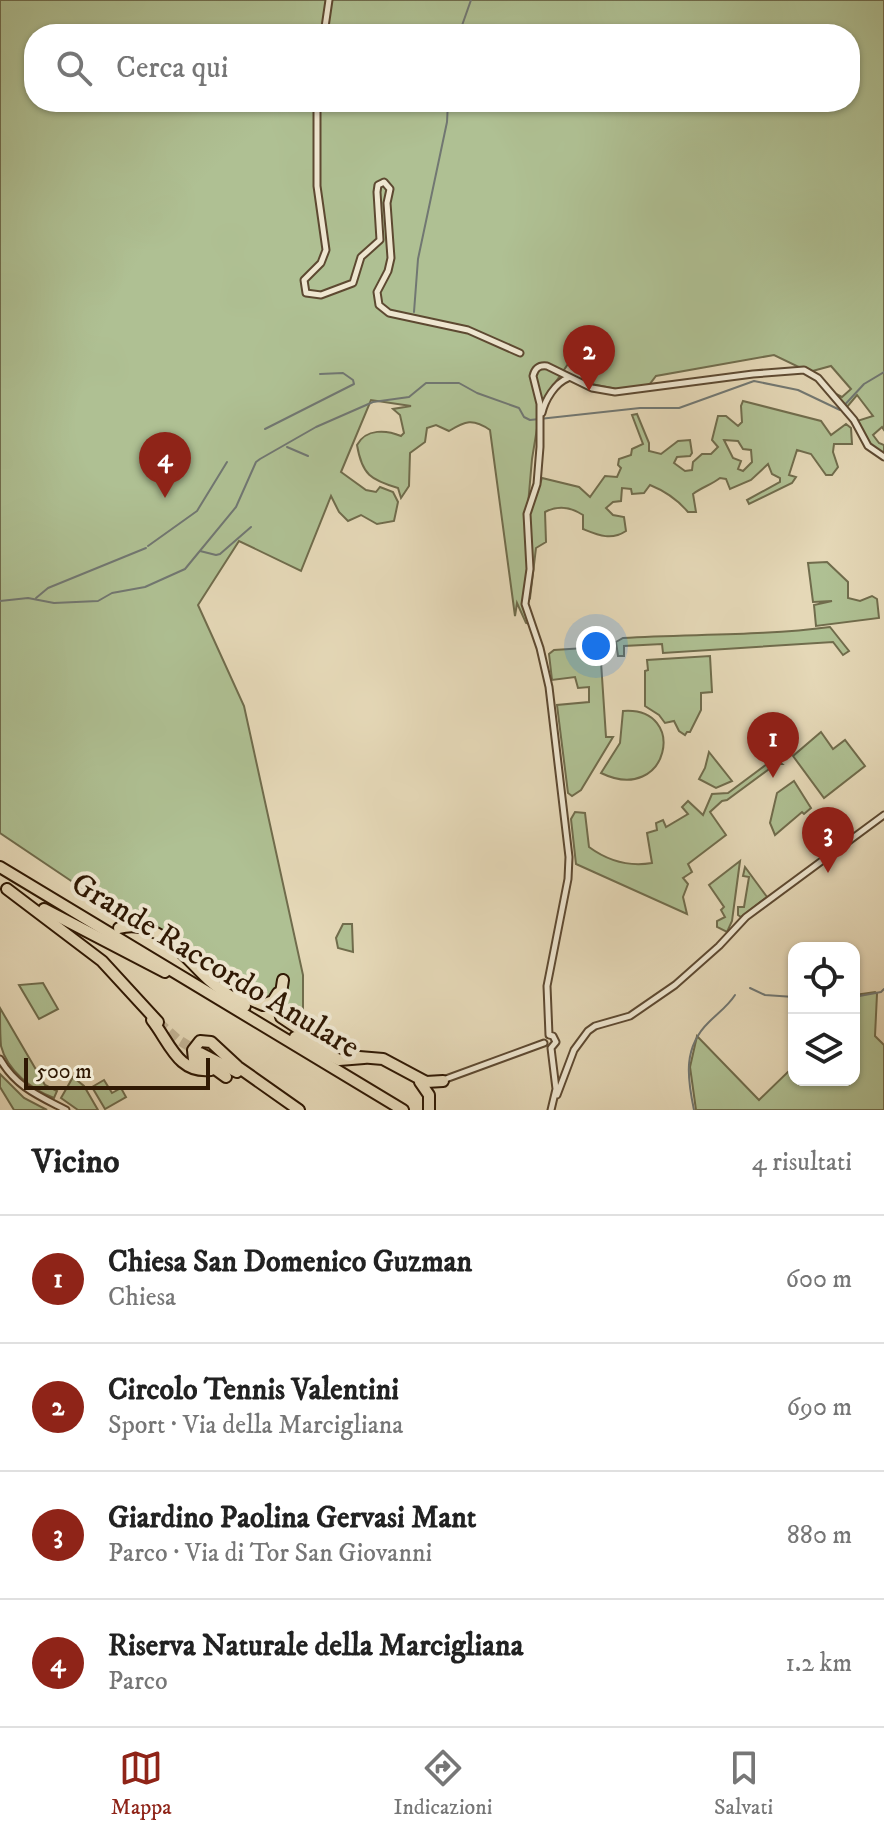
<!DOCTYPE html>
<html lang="it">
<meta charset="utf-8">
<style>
body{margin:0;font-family:"IM FELL DW Pica",serif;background:#f2f2f2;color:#222}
.controls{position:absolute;right:24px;bottom:24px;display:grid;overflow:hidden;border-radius:16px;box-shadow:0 2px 6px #0004}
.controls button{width:72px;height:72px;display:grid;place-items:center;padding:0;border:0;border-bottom:2px solid #e0e0e0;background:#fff;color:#222;font:40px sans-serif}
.scale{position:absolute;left:24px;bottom:20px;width:186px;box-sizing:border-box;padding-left:8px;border:4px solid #301904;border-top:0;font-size:22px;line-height:28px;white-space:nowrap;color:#301904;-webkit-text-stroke:6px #eee6d0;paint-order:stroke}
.you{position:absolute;left:596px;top:646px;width:28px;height:28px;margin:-20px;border:6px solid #fff;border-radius:50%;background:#1a73e8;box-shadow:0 0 0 12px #1a73e833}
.badge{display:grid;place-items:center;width:52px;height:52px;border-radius:50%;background:#8f2418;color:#fff;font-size:26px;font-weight:700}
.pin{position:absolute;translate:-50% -66px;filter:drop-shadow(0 2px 4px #0008)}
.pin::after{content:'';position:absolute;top:42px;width:28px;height:24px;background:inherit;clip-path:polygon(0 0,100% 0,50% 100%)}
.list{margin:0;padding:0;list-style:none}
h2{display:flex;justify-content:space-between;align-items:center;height:104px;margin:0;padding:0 32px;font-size:34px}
h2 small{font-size:26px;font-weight:400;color:#767676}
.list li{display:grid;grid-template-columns:52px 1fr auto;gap:24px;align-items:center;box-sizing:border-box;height:128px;padding:0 32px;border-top:2px solid #e0e0e0}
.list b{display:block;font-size:30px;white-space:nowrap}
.list p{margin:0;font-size:26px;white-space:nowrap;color:#767676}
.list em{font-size:26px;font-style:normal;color:#767676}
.icon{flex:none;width:44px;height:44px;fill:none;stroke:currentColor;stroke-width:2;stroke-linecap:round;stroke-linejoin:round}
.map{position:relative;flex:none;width:884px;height:1110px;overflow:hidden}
.search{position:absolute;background:#fff;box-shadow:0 2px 6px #0004;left:24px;right:24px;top:24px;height:88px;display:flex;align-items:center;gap:20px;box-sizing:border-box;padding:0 28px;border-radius:32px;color:#767676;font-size:30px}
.sheet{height:616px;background:#fff}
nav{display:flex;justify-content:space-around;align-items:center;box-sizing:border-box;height:112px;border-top:2px solid #e0e0e0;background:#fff;font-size:22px;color:#767676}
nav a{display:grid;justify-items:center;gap:4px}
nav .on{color:#8f2418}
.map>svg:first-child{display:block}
.green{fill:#afc093;stroke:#706c4c;stroke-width:2;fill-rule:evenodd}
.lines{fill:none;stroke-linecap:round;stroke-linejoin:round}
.stream{stroke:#717772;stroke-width:2}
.motorway-tunnel{stroke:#c1b293;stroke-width:10;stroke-dasharray:10 5;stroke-linecap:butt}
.tertiary-casing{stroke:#5d4931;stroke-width:9}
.motorway-casing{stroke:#301904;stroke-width:14}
.tertiary{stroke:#eee6d0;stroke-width:5}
.motorway{stroke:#e5d8b7;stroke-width:10}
.labels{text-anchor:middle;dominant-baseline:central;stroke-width:8;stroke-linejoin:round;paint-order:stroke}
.street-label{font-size:32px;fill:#301904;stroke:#eee6d0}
</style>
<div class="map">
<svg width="884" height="1110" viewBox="0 0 884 1110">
<rect width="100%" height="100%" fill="#e5d8b7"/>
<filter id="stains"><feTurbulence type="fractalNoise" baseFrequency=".0025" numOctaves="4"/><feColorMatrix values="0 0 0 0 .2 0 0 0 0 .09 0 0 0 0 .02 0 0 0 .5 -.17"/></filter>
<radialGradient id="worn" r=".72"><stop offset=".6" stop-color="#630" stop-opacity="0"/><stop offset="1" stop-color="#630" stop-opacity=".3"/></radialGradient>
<!-- green -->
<g class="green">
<path d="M0,0H884V430L882,427L873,435L879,443L884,445V456L871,448L857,421L873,416L857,395L847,407L834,393L842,397L851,389L831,366L809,372L774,355L656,376L649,385L622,390L586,383L588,368L570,361L541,404L532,459L526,528L530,568L523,599L530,624L526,623L517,603L515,616L490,430C473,418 465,421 449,431L436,425L427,428L425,442L410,453L409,486L401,498L398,488C371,480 362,475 357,445C366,428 387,430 401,436L404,433L400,415L393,409L411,406L371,400L341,472L366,490L376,492L380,487L393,492L398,502L394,521L377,524L361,515L348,521L339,512L331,496L301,571L239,541L198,605L244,706L303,975V1022L98,899L0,833ZM34,34H850V102H34Z"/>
<path d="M743,401L821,421L831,435L846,424L851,428L852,444H834L833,452L838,467L832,475H826L811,454L797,450L789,475L796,477L792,483L749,504L747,500L780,482V478L772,474L768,464L751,480L730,489L726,479L720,478C711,485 702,487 693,494L696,512H688C677,499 665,491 650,485L644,493L632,494L631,489L622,488L621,501L613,502L606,508L613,515L624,517L626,531C611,541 598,535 583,529V515C571,507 558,505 545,512L546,542L536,548L530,598L527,596L530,513L542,478L579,487L590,497L605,476L617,477L621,468L618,465L619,459L631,455L632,449L643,444L632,415L637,414L649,443V451L661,454L678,441L690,440L692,453L690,456L677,457L674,463L685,471L692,470L693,462L702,454H711L718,447L712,440L718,416H726L738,426L742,422L741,406ZM724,440L738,441L743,449L751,450L752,462L743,471L738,469L741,461L733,458Z"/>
<polygon points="827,562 848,582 848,598 860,601 872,596 877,599 879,618 816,626 814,605 832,601 813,602 808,563"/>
<path d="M830,627L849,651L843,655L833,642L663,653L662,644L624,646V656H618L616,642L623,638C693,634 762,636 830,627Z"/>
<polygon points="600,647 606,737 613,737 581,790 572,796 568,793 557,705 589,702 589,687 578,688 575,677 552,680 549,654 554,650"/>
<polygon points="710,656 712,692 701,693 701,710 690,732 687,732 685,735 679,731 674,721 665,723 659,715 645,706 645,671 648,670 647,660"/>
<path d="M623,711C689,706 669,806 601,773L620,743Z"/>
<polygon points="821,732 833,749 845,740 865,766 824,798 793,756"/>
<polygon points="709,752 732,781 716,788 699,779 705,768"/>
<path d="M775,758L782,764H776L727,800L722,801L710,812L726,835L688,864L692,872L683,878L688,884L683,897L687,914L576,864L571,819L575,812L585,813L589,847C608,861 628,867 652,863L647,833L657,830L656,823L663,820L666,827L688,814L682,807L688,801L703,815L712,794L728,793Z"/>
<polygon points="794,781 811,808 804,814 802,812 775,835 770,823 777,793"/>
<polygon points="740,861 732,921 727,932 717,927 717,921 725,917 721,910 724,907 709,885"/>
<polygon points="745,867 767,897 741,917 738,915 738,907 744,907 749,877 743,876"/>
<polygon points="343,924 352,924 353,952 338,948 336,938"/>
<polygon points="43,983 58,1009 39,1019 19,985"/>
<polygon points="875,992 877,994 875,1036 884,1045 884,1110 696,1110 690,1067 697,1036 759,1100 794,1066 794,1080 854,1080 854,995"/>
<path d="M0,1008L45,1085L57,1091L54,1098C31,1089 7,1070 1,1046C0,1035 0,1020 0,1008Z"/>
<polygon points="0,1074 24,1098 47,1110 14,1110 0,1087"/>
<polygon points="73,1077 84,1086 98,1110 78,1110 61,1098"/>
<polygon points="104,1080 112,1093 121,1088 126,1097 105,1109 92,1087"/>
</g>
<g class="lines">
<!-- stream -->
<g class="stream">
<polyline points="459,34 471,0"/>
<polyline points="414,312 418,259 447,122 448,102"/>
<polyline points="265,429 354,384 353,380 343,373 320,374"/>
<polyline points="287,447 308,456"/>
<polyline points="148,546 197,511 227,462"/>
<polyline points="200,551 216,555 220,554 251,527"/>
<polyline points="36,598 48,588 146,548"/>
<polyline points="0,601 28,598 54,603 98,601 112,593 145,587 185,569 236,507 256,462 260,459 316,427 373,402 409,397 426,383 459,383 477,393 519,408 524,417 530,420 640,408 679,408 754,381 798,390 840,410 864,384 884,372"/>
<polyline points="750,988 765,995 794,997"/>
<polyline points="854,997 881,992 884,989"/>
<path d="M694,1110C687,1077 683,1047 709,1022C719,1012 728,1006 735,995"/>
</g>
<!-- motorway-tunnel -->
<polyline class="motorway-tunnel" points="158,1022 177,1039 200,1053"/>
<!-- tertiary casing -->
<g class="tertiary-casing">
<g id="tertiary">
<polyline points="324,34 329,0"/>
<polyline points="317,102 317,186 326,250 321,263 304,280 306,293 321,295 353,283 361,257 380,240 377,192 378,185 384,182 390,189 387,203 391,258 388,271 377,292 379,305 389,313 468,330 520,353"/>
<path d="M542,413C545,400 555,383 568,378"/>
<path d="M0,1059C16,1087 39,1096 66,1110"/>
<polyline points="443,1080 544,1043"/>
<polyline points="557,1095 574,1050 588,1031 595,1026 630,1016 675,985 719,946 746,917 884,815"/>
<path d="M551,1110L556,1089L551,1048L556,1042L553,1036L549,1035L547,986L568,879L569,857L549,687L540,648L525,604L530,569L527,514L537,484L540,447V404L533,376C535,368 539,365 547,366L592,388L615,392L753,374L804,370L818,378L854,420L868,446L884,457"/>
</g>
</g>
<!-- motorway casing -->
<g class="motorway-casing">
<g id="motorway">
<polyline points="0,867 403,1110"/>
<polyline points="7,889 102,961 158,1022"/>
<polyline points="44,909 165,972"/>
<path d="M119,928C157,917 185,958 209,980C220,990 233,998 245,1006"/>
<polyline points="283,980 279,1006 281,1017 329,1049"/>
<polyline points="238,994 263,1005 273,1001 278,993"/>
<path d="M152,1020C170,1043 178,1074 211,1070"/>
<polyline points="295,1037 339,1060 364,1058"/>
<polyline points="200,1053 237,1072"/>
<polyline points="359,1057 383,1059 426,1082 443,1081"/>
<polyline points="226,1077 215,1069 194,1060 193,1050 200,1041 211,1042 238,1067 299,1110"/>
<polyline points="420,1082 429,1095 429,1110"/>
</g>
</g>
<!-- tertiary -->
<use href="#tertiary" class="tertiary"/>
<!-- motorway -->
<use href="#motorway" class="motorway"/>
</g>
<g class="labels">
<!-- street labels -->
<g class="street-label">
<text transform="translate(215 966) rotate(31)">Grande Raccordo Anulare</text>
</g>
</g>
<rect width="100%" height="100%" filter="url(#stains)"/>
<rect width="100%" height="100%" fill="url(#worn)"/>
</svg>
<div class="controls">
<button><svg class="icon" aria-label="locate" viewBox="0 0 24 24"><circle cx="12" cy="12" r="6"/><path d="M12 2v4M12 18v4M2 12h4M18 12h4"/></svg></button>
<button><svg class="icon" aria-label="layers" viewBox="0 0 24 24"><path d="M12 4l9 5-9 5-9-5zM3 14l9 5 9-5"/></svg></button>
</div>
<div class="scale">500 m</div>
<div class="you"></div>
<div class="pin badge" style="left:773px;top:778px">1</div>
<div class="pin badge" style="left:589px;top:391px">2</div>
<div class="pin badge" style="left:828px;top:873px">3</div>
<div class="pin badge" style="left:165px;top:498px">4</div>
<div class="search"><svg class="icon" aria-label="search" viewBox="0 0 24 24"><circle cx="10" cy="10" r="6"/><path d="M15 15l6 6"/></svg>Cerca qui</div>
</div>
<section class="sheet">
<h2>Vicino<small>4 risultati</small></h2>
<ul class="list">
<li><span class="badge">1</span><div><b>Chiesa San Domenico Guzman</b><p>Chiesa</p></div><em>600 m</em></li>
<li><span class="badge">2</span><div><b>Circolo Tennis Valentini</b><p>Sport · Via della Marcigliana</p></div><em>690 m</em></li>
<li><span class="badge">3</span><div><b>Giardino Paolina Gervasi Mant</b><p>Parco · Via di Tor San Giovanni</p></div><em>880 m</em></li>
<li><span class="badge">4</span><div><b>Riserva Naturale della Marcigliana</b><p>Parco</p></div><em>1.2 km</em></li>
</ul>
</section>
<nav>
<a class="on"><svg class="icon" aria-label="map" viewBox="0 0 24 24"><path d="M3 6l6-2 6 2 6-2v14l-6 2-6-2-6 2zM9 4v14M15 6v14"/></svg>Mappa</a>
<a><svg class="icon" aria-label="directions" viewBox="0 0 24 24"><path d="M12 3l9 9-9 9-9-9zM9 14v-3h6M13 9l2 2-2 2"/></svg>Indicazioni</a>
<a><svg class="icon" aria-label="saved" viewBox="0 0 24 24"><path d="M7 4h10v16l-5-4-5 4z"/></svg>Salvati</a>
</nav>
